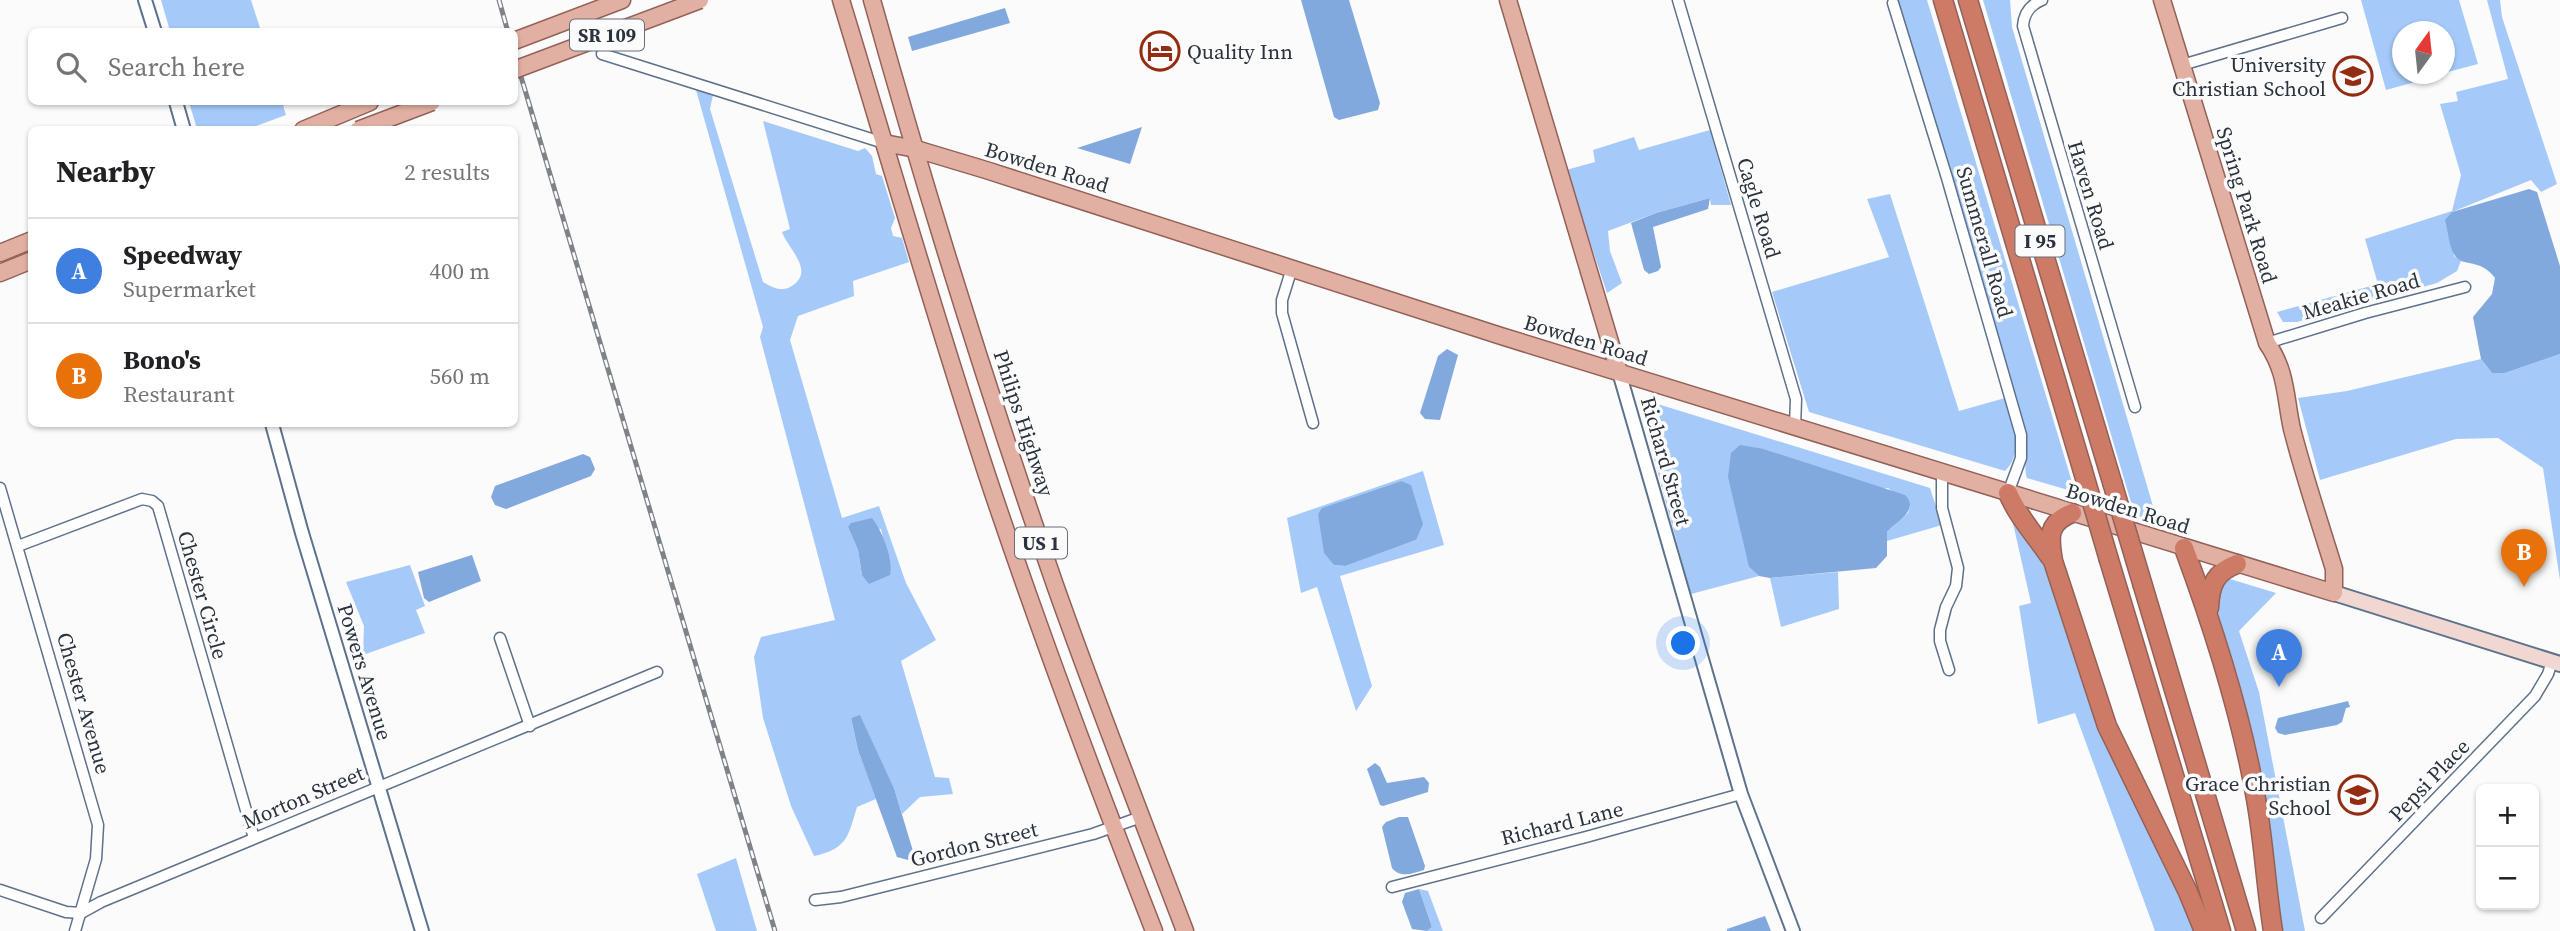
<!DOCTYPE html>
<meta charset="utf-8">
<style>
body{margin:0;font-family:"Source Serif 4",serif;background:#f6f6f6;color:#202124}
.controls{position:absolute;right:21px;bottom:21px;display:grid;overflow:hidden;border-radius:10px;box-shadow:0 2px 5px #0004}
.controls button{width:63px;height:63px;display:grid;place-items:center;padding:0;border:0;border-bottom:2px solid #e0e0e0;background:#fff;color:#202124;font:35px sans-serif}
.compass{position:absolute;left:2392px;top:21px;width:63px;height:63px;border-radius:50%;background:#fff;box-shadow:0 2px 5px #0004;rotate:15deg}
.you{position:absolute;left:1684px;top:644px;width:24px;height:24px;margin:-18px;border:5px solid #fff;border-radius:50%;background:#1a73e8;box-shadow:0 0 0 10px #1a73e833}
.badge{display:grid;place-items:center;width:46px;height:46px;border-radius:50%;background:#0f766e;color:#fff;font-size:23px;font-weight:700}
.pin{position:absolute;translate:-50% -58px;filter:drop-shadow(0 2px 4px #0008)}
.pin::after{content:'';position:absolute;top:37px;width:24px;height:21px;background:inherit;clip-path:polygon(0 0,100% 0,50% 100%)}
.list{margin:0;padding:0;list-style:none}
h2{display:flex;justify-content:space-between;align-items:center;height:91px;margin:0;padding:0 28px;font-size:30px}
h2 small{font-size:23px;font-weight:400;color:#757577}
.list li{display:grid;grid-template-columns:46px 1fr auto;gap:21px;align-items:center;box-sizing:border-box;height:105px;padding:0 28px;border-top:2px solid #e0e0e0}
.list b{display:block;font-size:26px;white-space:nowrap}
.list p{margin:0;font-size:23px;white-space:nowrap;color:#757577}
.list em{font-size:23px;font-style:normal;color:#757577}
.icon{flex:none;width:38px;height:38px;fill:none;stroke:currentColor;stroke-width:2;stroke-linecap:round;stroke-linejoin:round}
.map{position:relative;flex:none;width:2560px;height:931px;overflow:hidden}
.search{position:absolute;background:#fff;box-shadow:0 2px 5px #0004;left:28px;top:28px;width:490px;height:77px;display:flex;align-items:center;gap:18px;box-sizing:border-box;padding:0 24px;border-radius:10px;color:#757577;font-size:26px}
.panel{position:absolute;background:#fff;box-shadow:0 2px 5px #0004;left:28px;top:126px;width:490px;height:301px;border-radius:10px}
.map>svg:first-child{display:block}
.green{fill:#a5cafa;fill-rule:evenodd}
.water{fill:#82a9dd}
.lines{fill:none;stroke-linecap:round;stroke-linejoin:round}
.minor-casing{stroke:#5e728b;stroke-width:13}
.tertiary-casing{stroke:#5e728b;stroke-width:16}
.secondary-casing{stroke:#5e728b;stroke-width:18}
.primary-casing{stroke:#946158;stroke-width:19}
.motorway-casing{stroke:#946158;stroke-width:21}
.minor{stroke:#fff;stroke-width:10}
.tertiary{stroke:#fff;stroke-width:12}
.secondary{stroke:#f0d7d1;stroke-width:14}
.primary{stroke:#e1b0a3;stroke-width:16}
.motorway{stroke:#cd7b66;stroke-width:18}
.rail-casing{stroke:#7e838a;stroke-width:5}
.rail{stroke:#fbfbfb;stroke-width:2.5;stroke-dasharray:8;stroke-linecap:butt}
.primary-bridge-casing{stroke:#946158;stroke-width:19;stroke-linecap:butt}
.motorway-bridge-casing{stroke:#946158;stroke-width:21;stroke-linecap:butt}
.primary-bridge{stroke:#e1b0a3;stroke-width:16}
.motorway-bridge{stroke:#cd7b66;stroke-width:18}
.labels{text-anchor:middle;dominant-baseline:central;stroke-width:7;stroke-linejoin:round;paint-order:stroke}
.shield{fill:#fbfbfb;stroke:#686e76;stroke-width:2}
.shield-label{font-size:19px;font-weight:bold;fill:#29323d}
.poi-label{font-size:21px;fill:#29323d;stroke:#fbfbfb;text-anchor:end}
.street-label{font-size:21px;fill:#29323d;stroke:#fbfbfb}
</style>
<div class="map">
<svg width="2560" height="931" viewBox="0 0 2560 931">
<rect width="100%" height="100%" fill="#fbfbfb"/>
<!-- green -->
<g class="green">
<polygon points="161,0 251,0 261,31 170,31"/>
<path d="M1896,0H1927L2075,492L2027,478C2023,468 2028,450 2025,436Z"/>
<polygon points="1983,0 2010,0 2012,27 2158,523 2135,516"/>
<polygon points="2361,0 2459,0 2478,64 2444,73 2444,32 2402,32 2402,74 2444,74 2386,90"/>
<polygon points="2487,0 2500,0 2502,17 2557,184 2541,192 2531,180 2452,212 2454,256 2461,261 2457,271 2437,283 2297,322 2283,322 2277,312 2378,284 2365,239 2452,211 2461,175 2440,104 2458,101 2456,92 2508,79"/>
<path d="M696,90L713,95L710,109L763,282C771,287 781,292 790,287C817,272 788,249 782,232L790,229L763,121L858,151L865,148L872,156L876,174L882,176L895,218L891,228L893,236L902,238L909,262L853,281L854,296L798,316L790,340L842,518L879,506L906,583L936,640L901,661L935,777L949,778L953,794L920,797L902,814L894,788L860,716L851,718L858,750L876,799L857,807C848,837 847,849 814,856L791,806L763,718L754,657L761,637L835,620L760,337L763,327ZM848,527L881,529L885,548L862,575L858,550Z"/>
<polygon points="189,102 282,102 286,115 248,129 197,129"/>
<polygon points="1710,130 1731,205 1711,205 1710,198 1656,213 1608,231 1610,251 1622,283 1607,293 1566,170 1595,162 1593,150 1634,137 1639,150"/>
<path d="M1890,194L1959,411L2005,398C2012,422 2025,451 2005,471L1809,412L1772,292L1889,257L1867,199Z"/>
<polygon points="2560,354 2560,580 2543,468 2498,438 2456,439 2320,480 2298,398 2347,391 2481,359 2492,373 2505,373"/>
<polygon points="1648,401 1930,488 1942,525 1887,541 1887,532 1908,513 1910,507 1888,488 1882,489 1764,449 1749,567 1759,576 1691,594 1641,411 1643,405"/>
<path d="M1423,471L1444,545L1340,576L1372,686L1356,711L1317,587L1301,593L1287,518ZM1401,481L1416,540L1344,566L1334,565L1318,514L1323,508Z"/>
<polygon points="2012,519 2021,525 2039,549 2199,931 2155,931 2075,713 2038,724 2019,606 2031,603"/>
<polygon points="410,565 425,606 416,610 425,633 363,655 364,626 346,582"/>
<polygon points="1838,572 1839,609 1781,627 1770,578"/>
<polygon points="2230,579 2276,593 2239,631 2259,692 2305,931 2278,931 2257,778 2257,755 2213,600 2217,585"/>
<polygon points="736,858 757,931 716,931 697,874"/>
<polygon points="1419,889 1428,891 1443,931 1420,931 1427,931 1432,927"/>
</g>
<!-- water -->
<g class="water">
<polygon points="1301,0 1349,0 1380,103 1378,110 1339,120 1334,117"/>
<polygon points="1005,8 1010,23 912,51 908,37"/>
<polygon points="1142,127 1130,164 1077,148"/>
<path d="M2529,189L2537,192L2560,266V354L2505,373H2492L2481,359L2473,317L2492,294L2495,278C2480,258 2464,267 2456,257C2449,249 2448,230 2445,220L2452,212Z"/>
<polygon points="1710,198 1708,209 1653,227 1661,267 1658,271 1649,274 1644,270 1631,223 1656,213"/>
<polygon points="1447,349 1458,355 1440,420 1425,419 1420,413 1438,356"/>
<path d="M1740,445L1764,449L1905,495C1920,510 1897,521 1887,532V556L1876,568L1770,578L1759,576L1749,567L1728,477L1731,453Z"/>
<polygon points="583,454 590,457 595,469 591,476 506,509 495,505 491,497 495,486"/>
<polygon points="1401,481 1411,485 1423,524 1416,540 1345,566 1334,565 1324,553 1318,514 1322,508"/>
<path d="M872,518C882,530 894,561 890,575L869,584L862,575L858,550L848,527L851,523Z"/>
<polygon points="472,555 481,581 429,602 424,598 418,572"/>
<polygon points="2348,701 2350,707 2346,708 2342,722 2337,725 2285,735 2278,733 2275,728 2278,718"/>
<polygon points="860,715 894,788 913,851 913,858 908,860 897,857 858,750 851,718"/>
<polygon points="1375,763 1380,767 1387,783 1424,777 1429,783 1428,792 1383,806 1380,805 1367,769"/>
<path d="M1399,817H1408L1425,866L1424,870C1413,873 1401,879 1392,868L1382,827L1386,822Z"/>
<polygon points="1419,889 1432,927 1427,931 1412,929 1402,902 1405,893"/>
<polygon points="1765,916 1771,931 1727,931 1727,929"/>
</g>
<g class="lines">
<!-- minor casing -->
<g class="minor-casing">
<g id="minor">
<polyline points="1678,0 1796,399 1795,427"/>
<path d="M2042,0C2030,5 2024,13 2023,26L2135,407"/>
<polyline points="1893,3 1947,178 2021,435 2021,458 2008,493"/>
<polyline points="602,54 884,143"/>
<polyline points="2182,65 2342,18"/>
<polyline points="1292,268 1282,300 1282,313 1313,423"/>
<polyline points="2267,343 2365,313 2465,287"/>
<polyline points="1942,472 1942,508 1958,568 1956,586 1946,607 1940,630 1940,641 1949,670"/>
<polyline points="0,488 98,825 96,859 75,931"/>
<polyline points="18,546 142,499 152,501 158,506 254,838"/>
<polyline points="500,638 530,726"/>
<polyline points="1392,887 1586,837 1741,794"/>
<polyline points="0,890 66,912 81,913 101,902 657,672"/>
<polyline points="815,900 841,897 1093,834 1141,817"/>
<polyline points="2321,918 2535,696 2548,674 2552,661"/>
</g>
</g>
<!-- tertiary casing -->
<g class="tertiary-casing">
<g id="tertiary">
<polyline points="145,0 155,32"/>
<polyline points="176,102 184,130"/>
<polyline points="1619,372 1741,794 1793,931"/>
<polyline points="272,424 302,533 422,931"/>
</g>
</g>
<!-- secondary casing -->
<g class="secondary-casing">
<polyline id="secondary" points="2334,593 2560,664"/>
</g>
<!-- primary casing -->
<g class="primary-casing">
<g id="primary">
<path d="M841,0C889,158 935,317 987,475C1038,628 1095,780 1154,931"/>
<path d="M872,0C927,197 988,392 1055,585C1096,701 1141,816 1185,931"/>
<polyline points="1508,0 1619,372"/>
<polyline points="514,41 622,0"/>
<polyline points="303,130 370,102"/>
<path d="M884,143L916,149L986,170L1501,336L2334,593V569C2320,523 2304,476 2292,429C2285,397 2287,372 2267,343L2162,0"/>
<polyline points="0,253 32,240"/>
<polyline points="0,273 32,260"/>
</g>
</g>
<!-- motorway casing -->
<g class="motorway-casing">
<g id="motorway">
<polyline points="1943,0 2082,468"/>
<polyline points="1968,0 2112,482"/>
<path d="M2008,493C2018,517 2036,536 2050,557"/>
<path d="M2072,513C2047,523 2049,537 2053,561L2107,726L2188,892L2204,931"/>
<path d="M2184,548C2214,629 2241,713 2256,799C2264,843 2266,887 2273,931"/>
<polyline points="2109,560 2221,931"/>
<polyline points="2143,586 2246,931"/>
<path d="M2209,608C2210,585 2215,572 2237,564"/>
</g>
</g>
<!-- minor -->
<use href="#minor" class="minor"/>
<!-- tertiary -->
<use href="#tertiary" class="tertiary"/>
<!-- secondary -->
<use href="#secondary" class="secondary"/>
<!-- primary -->
<use href="#primary" class="primary"/>
<!-- motorway -->
<use href="#motorway" class="motorway"/>
<!-- rail casing -->
<g class="rail-casing">
<g id="rail">
<polyline points="499,0 508,32"/>
<polyline points="514,53 775,931"/>
</g>
</g>
<!-- rail -->
<use href="#rail" class="rail"/>
<!-- primary-bridge casing -->
<g class="primary-bridge-casing">
<g id="primary-bridge">
<polyline points="514,70 700,0"/>
<polyline points="358,130 432,102"/>
</g>
</g>
<!-- motorway-bridge casing -->
<g class="motorway-bridge-casing">
<g id="motorway-bridge">
<polyline points="2082,468 2109,560"/>
<polyline points="2112,482 2143,586"/>
</g>
</g>
<!-- primary-bridge -->
<use href="#primary-bridge" class="primary-bridge"/>
<!-- motorway-bridge -->
<use href="#motorway-bridge" class="motorway-bridge"/>
</g>
<!-- icons -->
<defs>
<g id="hotel-ring" transform="scale(2.0125)"><circle r="9.5" fill="#fbfbfb" stroke="#942c11" stroke-width="1.5"/><path d="M-6-4.5h1.5V1H6V5H4.5V3h-9V5H-6ZM-4 0a1.8 1.8 0 1 1 3.6 0ZM.5 0V-2.5h3Q6-2.5 6 0Z" fill="#942c11"/></g>
<g id="school-ring" transform="scale(2.0125)"><circle r="9.5" fill="#fbfbfb" stroke="#942c11" stroke-width="1.5"/><path d="M0-5L7-2L0 1L-7-2ZM-4 1L0 2.5L4 1V4Q0 6-4 4Z" fill="#942c11"/></g>
</defs>
<g fill-rule="evenodd">
<use href="#hotel-ring" x="1160" y="51"/>
<use href="#school-ring" x="2353" y="76"/>
<use href="#school-ring" x="2358" y="795"/>
</g>
<g class="labels">
<!-- shield labels -->
<g class="shield">
<rect x="570" y="19.5" width="74" height="31" rx="5"/>
<rect x="2015.5" y="225.5" width="49" height="31" rx="5"/>
<rect x="1015" y="527.5" width="52" height="31" rx="5"/>
</g>
<g class="shield-label">
<text x="607" y="35">SR 109</text>
<text x="2040" y="241">I 95</text>
<text x="1041" y="543">US 1</text>
</g>
<!-- poi labels -->
<g class="poi-label">
<text x="1187" y="51" text-anchor="start">Quality Inn</text>
<text x="2326" y="64">University<tspan x="2326" dy="24">Christian School</tspan></text>
<text x="2331" y="783">Grace Christian<tspan x="2331" dy="24">School</tspan></text>
</g>
<!-- street labels -->
<g class="street-label">
<text transform="translate(1047 167) rotate(17)">Bowden Road</text>
<text transform="translate(2091 195) rotate(73)">Haven Road</text>
<text transform="translate(2247 205) rotate(73)">Spring Park Road</text>
<text transform="translate(1759 208) rotate(73)">Cagle Road</text>
<text transform="translate(1985 242) rotate(74)">Summerall Road</text>
<text transform="translate(2361 296) rotate(-16)">Meakie Road</text>
<text transform="translate(1586 340) rotate(17)">Bowden Road</text>
<text transform="translate(1024 423) rotate(72)">Philips Highway</text>
<text transform="translate(1666 461) rotate(74)">Richard Street</text>
<text transform="translate(2128 508) rotate(17)">Bowden Road</text>
<text transform="translate(203 595) rotate(74)">Chester Circle</text>
<text transform="translate(365 672) rotate(73)">Powers Avenue</text>
<text transform="translate(84 703) rotate(74)">Chester Avenue</text>
<text transform="translate(2429 780) rotate(-46)">Pepsi Place</text>
<text transform="translate(303 797) rotate(-23)">Morton Street</text>
<text transform="translate(1562 823) rotate(-14)">Richard Lane</text>
<text transform="translate(974 844) rotate(-14)">Gordon Street</text>
</g>
</g>
</svg>
<div class="controls">
<button>+</button>
<button>−</button>
</div>
<svg class="compass" viewBox="-18 -18 36 36"><path d="M0-13l5 13h-10z" fill="#e53935"/><path d="M0 13l5-13h-10z" fill="#757577"/></svg>
<div class="you"></div>
<div class="pin badge" style="left:2279px;top:687px;background:#3f7fe0">A</div>
<div class="pin badge" style="left:2524px;top:587px;background:#e8710a">B</div>
<div class="search"><svg class="icon" aria-label="search" viewBox="0 0 24 24"><circle cx="10" cy="10" r="6"/><path d="M15 15l6 6"/></svg>Search here</div>
<section class="panel">
<h2>Nearby<small>2 results</small></h2>
<ul class="list">
<li><span class="badge" style="background:#3f7fe0">A</span><div><b>Speedway</b><p>Supermarket</p></div><em>400 m</em></li>
<li><span class="badge" style="background:#e8710a">B</span><div><b>Bono's</b><p>Restaurant</p></div><em>560 m</em></li>
</ul>
</section>
</div>
